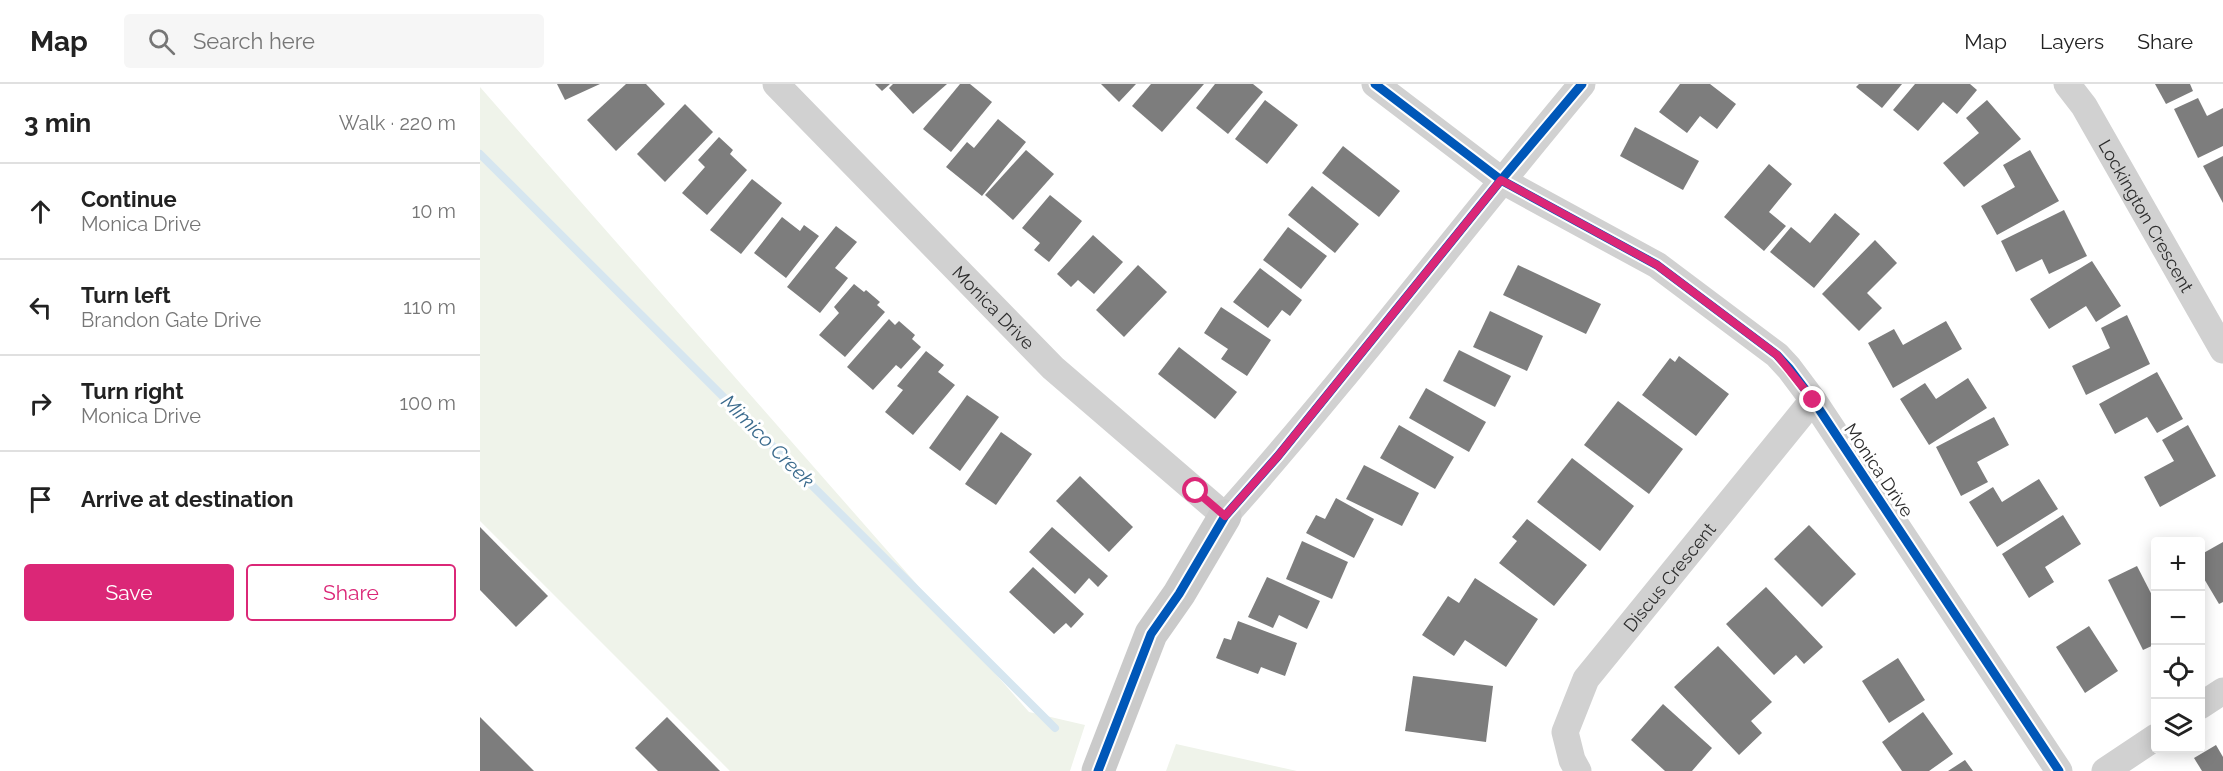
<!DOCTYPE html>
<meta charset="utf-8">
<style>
body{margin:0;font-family:Raleway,sans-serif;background:#f6f6f6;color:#222}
.controls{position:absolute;right:18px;bottom:18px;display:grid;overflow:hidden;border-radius:6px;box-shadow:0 3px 15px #0003}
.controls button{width:54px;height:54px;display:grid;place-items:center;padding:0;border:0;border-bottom:2px solid #e0e0e0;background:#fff;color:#222;font:30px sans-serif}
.stop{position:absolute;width:18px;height:18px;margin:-14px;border:4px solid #db2777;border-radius:50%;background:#fff}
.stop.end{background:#db2777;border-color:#fff;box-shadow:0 2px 6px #0008}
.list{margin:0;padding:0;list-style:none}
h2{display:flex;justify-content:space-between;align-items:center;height:78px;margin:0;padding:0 24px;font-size:26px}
h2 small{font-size:20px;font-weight:400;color:#767676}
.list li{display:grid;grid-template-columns:39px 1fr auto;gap:18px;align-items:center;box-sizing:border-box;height:96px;padding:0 24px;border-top:2px solid #e0e0e0}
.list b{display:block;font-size:22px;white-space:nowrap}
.list p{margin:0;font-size:20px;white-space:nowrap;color:#767676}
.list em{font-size:20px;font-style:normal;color:#767676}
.actions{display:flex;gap:12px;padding:18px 24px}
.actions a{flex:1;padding:14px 0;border:2px solid #db2777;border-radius:6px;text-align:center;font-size:21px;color:#db2777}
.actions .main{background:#db2777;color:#fff}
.icon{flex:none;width:33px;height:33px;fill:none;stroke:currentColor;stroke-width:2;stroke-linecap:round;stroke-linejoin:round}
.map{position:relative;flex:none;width:1743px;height:687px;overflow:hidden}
header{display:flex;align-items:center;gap:36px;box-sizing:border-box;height:84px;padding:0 30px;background:#fff;border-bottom:2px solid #e0e0e0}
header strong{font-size:28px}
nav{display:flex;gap:33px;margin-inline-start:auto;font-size:21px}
.search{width:420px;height:54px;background:#f6f6f6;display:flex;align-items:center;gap:15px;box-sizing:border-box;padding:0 21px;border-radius:6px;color:#767676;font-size:22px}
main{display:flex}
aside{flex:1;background:#fff}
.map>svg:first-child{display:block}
.green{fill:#eff3ea}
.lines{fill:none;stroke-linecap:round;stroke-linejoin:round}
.stream{stroke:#d6e6f0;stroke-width:8}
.building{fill:#7d7d7d}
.street{stroke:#d1d1d1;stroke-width:27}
.secondary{stroke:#cacaca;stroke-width:33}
.cycleway-casing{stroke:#fff;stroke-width:13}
.cycleway{stroke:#0057b8;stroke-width:9}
.route{stroke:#db2777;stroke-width:8}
.labels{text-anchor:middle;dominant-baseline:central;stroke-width:6;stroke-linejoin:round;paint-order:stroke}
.street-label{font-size:18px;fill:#2c2c2c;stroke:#fff}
.water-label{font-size:20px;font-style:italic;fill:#3b6b8d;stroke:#fff}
</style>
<header>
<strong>Map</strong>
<div class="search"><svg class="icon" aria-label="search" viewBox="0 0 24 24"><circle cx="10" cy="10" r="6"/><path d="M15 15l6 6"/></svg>Search here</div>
<nav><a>Map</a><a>Layers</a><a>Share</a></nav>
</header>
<main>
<aside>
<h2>3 min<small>Walk · 220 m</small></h2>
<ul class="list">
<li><svg class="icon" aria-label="ahead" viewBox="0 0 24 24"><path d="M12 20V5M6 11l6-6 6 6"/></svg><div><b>Continue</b><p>Monica Drive</p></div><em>10 m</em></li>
<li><svg class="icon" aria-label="left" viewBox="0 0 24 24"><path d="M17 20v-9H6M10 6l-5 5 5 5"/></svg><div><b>Turn left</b><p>Brandon Gate Drive</p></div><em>110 m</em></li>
<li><svg class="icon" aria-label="right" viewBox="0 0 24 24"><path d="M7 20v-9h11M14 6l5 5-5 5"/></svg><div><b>Turn right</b><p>Monica Drive</p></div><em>100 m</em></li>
<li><svg class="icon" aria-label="arrive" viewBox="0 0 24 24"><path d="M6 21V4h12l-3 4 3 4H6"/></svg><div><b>Arrive at destination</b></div></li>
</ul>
<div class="actions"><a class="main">Save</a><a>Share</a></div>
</aside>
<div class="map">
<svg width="1743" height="687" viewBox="0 0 1743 687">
<rect width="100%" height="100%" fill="#fff"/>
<!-- green -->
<g class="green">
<polygon points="0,3 549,628 605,641 590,687 250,687 0,437"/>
<polygon points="696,660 817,687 686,687"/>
</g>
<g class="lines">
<!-- stream -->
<polyline class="stream" points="0,70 575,644"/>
</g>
<!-- building -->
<g class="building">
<polygon points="77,0 120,0 85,16"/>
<polygon points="146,0 166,0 185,20 136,67 107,36"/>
<polygon points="395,0 410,0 402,7"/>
<polygon points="413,0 467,0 433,30 409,4"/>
<polygon points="480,0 490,0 512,18 471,68 443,45"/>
<polygon points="621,0 656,0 639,18"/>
<polygon points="671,0 724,0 682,48 652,22"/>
<polygon points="735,0 773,0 783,8 748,50 716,24"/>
<polygon points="1200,0 1230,0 1256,20 1237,45 1220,32 1207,49 1179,28"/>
<polygon points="1379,0 1422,0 1402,24 1376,3"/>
<polygon points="1435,0 1490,0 1497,6 1477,30 1463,18 1438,47 1413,26"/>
<polygon points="1675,0 1710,0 1713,7 1686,20"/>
<polygon points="1718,14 1727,32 1743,24 1743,62 1718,74 1694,25"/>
<polygon points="785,16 818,41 787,80 755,55"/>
<polygon points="1507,16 1541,55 1484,103 1463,79 1499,49 1486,34"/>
<polygon points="205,20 233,48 185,98 157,70"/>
<polygon points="518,35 546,58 502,112 466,83 487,58 494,64"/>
<polygon points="1155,43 1219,77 1203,106 1140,72"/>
<polygon points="239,53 253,66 250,70 267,86 227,131 202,109 225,83 218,76"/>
<polygon points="863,62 920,107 899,133 842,89"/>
<polygon points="546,66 574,90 533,136 505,111"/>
<polygon points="1550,66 1579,117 1517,151 1501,122 1535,103 1523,81"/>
<polygon points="1743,72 1743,119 1723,82"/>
<polygon points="1289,80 1312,100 1289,128 1306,142 1284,167 1244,133"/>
<polygon points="272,95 302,119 261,170 230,146"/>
<polygon points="832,102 879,140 855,169 808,131"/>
<polygon points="570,111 602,137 569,178 554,166 560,159 542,144"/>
<polygon points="1584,126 1607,172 1569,190 1562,175 1536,188 1521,157"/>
<polygon points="1355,129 1380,150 1334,204 1290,168 1311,143 1330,159"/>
<polygon points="302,133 320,147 324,141 339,152 306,194 274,169"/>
<polygon points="356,142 377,158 355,184 368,194 340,229 307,203"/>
<polygon points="808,143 847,172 821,205 783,176"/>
<polygon points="613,151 643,178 614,210 598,196 591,203 577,190"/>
<polygon points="1395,156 1417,179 1387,209 1402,224 1379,247 1342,210"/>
<polygon points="1612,177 1641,222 1616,238 1606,222 1569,245 1550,215"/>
<polygon points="658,181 687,208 644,253 616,226"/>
<polygon points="1038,181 1121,220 1106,250 1023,211"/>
<polygon points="780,184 822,216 810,232 802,226 788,244 753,218"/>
<polygon points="374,200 384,208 386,206 400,218 397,221 405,228 365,273 339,251 359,229 354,223"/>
<polygon points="741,223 791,256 767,292 741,275 748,265 724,249"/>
<polygon points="1010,227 1063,252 1047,287 993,263"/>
<polygon points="1647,231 1670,280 1606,311 1592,282 1630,264 1621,244"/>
<polygon points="409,235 415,241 419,237 435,251 432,255 441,263 421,285 416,281 393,306 367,283"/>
<polygon points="1466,237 1482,265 1413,304 1388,259 1414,245 1423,261"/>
<polygon points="699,263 757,308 735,335 678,290"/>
<polygon points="979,266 1031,292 1015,323 963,297"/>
<polygon points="446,267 464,281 458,288 475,301 433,351 405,328 423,306 417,302"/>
<polygon points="1199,272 1249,310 1216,352 1162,311 1190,274 1195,278"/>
<polygon points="1677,288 1703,335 1677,349 1667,333 1635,350 1619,320"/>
<polygon points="1488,294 1507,324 1449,361 1420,315 1445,299 1456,315"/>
<polygon points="946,304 1006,338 989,368 929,334"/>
<polygon points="487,311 519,333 480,387 449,364"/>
<polygon points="1138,317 1203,365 1169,410 1104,361"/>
<polygon points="1514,333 1529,361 1497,378 1508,398 1481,412 1456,363"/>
<polygon points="919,341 974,373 955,405 900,374"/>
<polygon points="1708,341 1736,392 1680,423 1664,393 1694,377 1682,356"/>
<polygon points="521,348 552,370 516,421 485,400"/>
<polygon points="1092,374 1154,422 1120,467 1057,418"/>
<polygon points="884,381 939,409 922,442 866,415"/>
<polygon points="600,392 653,443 629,468 576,417"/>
<polygon points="1559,395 1578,425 1517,463 1489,418 1513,403 1522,418"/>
<polygon points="856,414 894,435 874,474 826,449 836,431 845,435"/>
<polygon points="1583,431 1601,460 1565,483 1574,498 1549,514 1522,470"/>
<polygon points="1047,435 1107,481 1074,522 1019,479 1037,457 1032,453"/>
<polygon points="1329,441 1376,490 1342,523 1294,475"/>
<polygon points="0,443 68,512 36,543 0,506"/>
<polygon points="572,443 628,492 618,503 609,494 595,510 549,468"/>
<polygon points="822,457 868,478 852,515 806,495"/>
<polygon points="1743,458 1743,518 1739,520 1720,488 1720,471"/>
<polygon points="1657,482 1676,519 1676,560 1663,566 1628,496"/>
<polygon points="553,483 604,530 591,544 586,539 574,550 529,508"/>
<polygon points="787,493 840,517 827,545 799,531 793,544 768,533"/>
<polygon points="995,494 1058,535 1026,583 985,556 974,572 942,551 968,512 979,519"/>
<polygon points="1286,503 1343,563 1324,580 1316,571 1294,591 1246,540"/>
<polygon points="758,537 817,559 805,592 781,583 778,590 736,574 744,554 751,556"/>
<polygon points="1609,542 1638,587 1605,609 1576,563"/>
<polygon points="1238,562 1292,618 1271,637 1282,649 1259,671 1194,603"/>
<polygon points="1418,574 1445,616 1409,639 1382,597"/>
<polygon points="933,592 1013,602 1006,658 925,647"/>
<polygon points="1183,620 1232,664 1212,687 1185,687 1151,656"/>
<polygon points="1443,628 1473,670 1449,687 1422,687 1402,658"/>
<polygon points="0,633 54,687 0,687"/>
<polygon points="187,633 240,687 178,687 155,664"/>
<polygon points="1736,661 1743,673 1743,687 1722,687 1714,674"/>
<polygon points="1485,676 1493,687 1468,687"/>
</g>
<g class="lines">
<!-- street -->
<g class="street">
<path id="s1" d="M296,0L573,284L745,432C869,293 982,143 1102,0"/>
<polyline points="895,0 1021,96 1177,181 1297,271 1309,284 1333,316 1579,687"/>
<path id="s2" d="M1587,0L1604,22L1743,266"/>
<polyline points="1720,622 1743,607"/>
<path id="s3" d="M1098,687L1092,676L1085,648L1106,595L1333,316"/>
<polyline points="1625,687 1676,653"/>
</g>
<!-- secondary -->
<polyline class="secondary" points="618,687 671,550 699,510 745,432"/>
<!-- cycleway casing -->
<g class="cycleway-casing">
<g id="cycleway">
<polyline points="895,0 1021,96 1177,181 1297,271 1309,284 1333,316 1579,687"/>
<polyline points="618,687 671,550 699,510 745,432 798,372 1021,96 1102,0"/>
</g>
</g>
<!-- cycleway -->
<use href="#cycleway" class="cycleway"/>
</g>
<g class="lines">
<!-- route -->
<polyline class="route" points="716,407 745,432 798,372 1021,96 1177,181 1297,271 1333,316"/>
</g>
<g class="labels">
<!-- street labels -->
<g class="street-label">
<text stroke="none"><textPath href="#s2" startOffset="154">Lockington Crescent</textPath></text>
<text stroke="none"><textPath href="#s1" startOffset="312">Monica Drive</textPath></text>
<text transform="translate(1399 386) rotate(56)">Monica Drive</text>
<text stroke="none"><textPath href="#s3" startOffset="230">Discus Crescent</textPath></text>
</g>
<!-- water labels -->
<g class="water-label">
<text transform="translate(288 357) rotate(45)">Mimico Creek</text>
</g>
</g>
</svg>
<div class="controls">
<button>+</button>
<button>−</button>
<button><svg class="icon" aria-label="locate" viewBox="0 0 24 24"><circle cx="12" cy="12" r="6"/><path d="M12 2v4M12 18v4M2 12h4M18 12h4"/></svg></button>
<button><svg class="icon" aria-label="layers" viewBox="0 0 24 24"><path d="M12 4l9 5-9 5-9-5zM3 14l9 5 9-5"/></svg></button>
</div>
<div class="stop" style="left:716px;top:407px"></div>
<div class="stop end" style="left:1333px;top:316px"></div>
</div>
</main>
